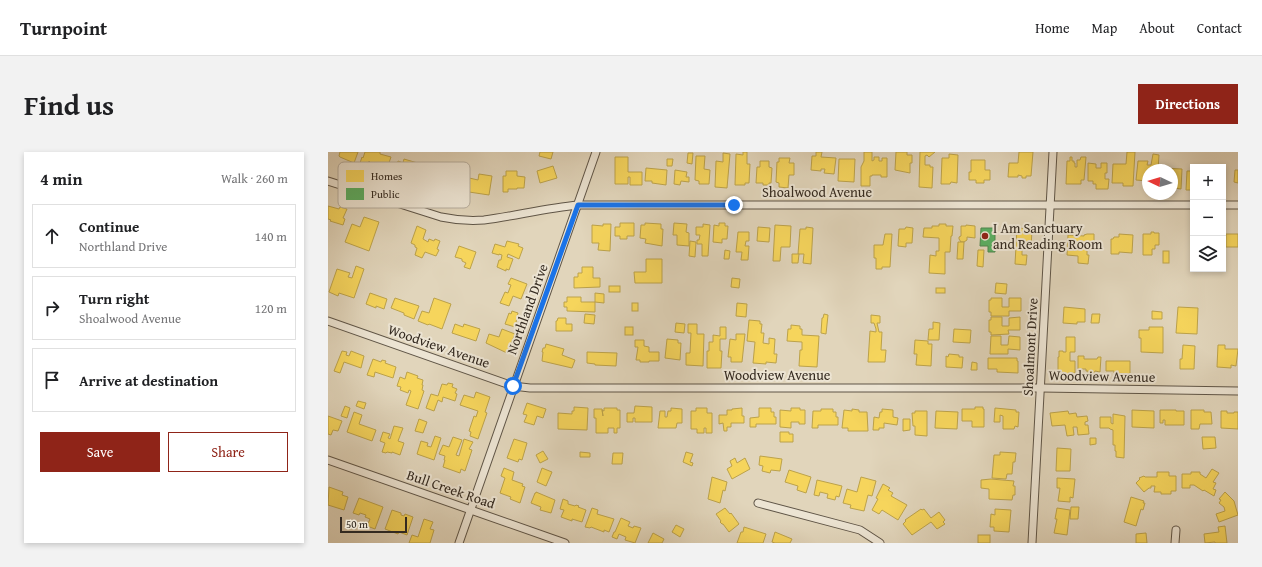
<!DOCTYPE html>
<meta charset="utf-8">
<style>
body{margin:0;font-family:"Gentium Book Plus",serif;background:#f2f2f2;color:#202124}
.controls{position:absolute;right:12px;top:12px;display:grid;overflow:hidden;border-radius:0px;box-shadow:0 2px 6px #0003}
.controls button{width:36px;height:36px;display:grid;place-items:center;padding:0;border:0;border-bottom:1px solid #e0e0e0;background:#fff;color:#202124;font:20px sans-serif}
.compass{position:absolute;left:814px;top:12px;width:36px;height:36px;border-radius:50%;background:#fff;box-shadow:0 2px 6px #0003;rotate:274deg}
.scale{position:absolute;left:12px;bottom:10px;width:67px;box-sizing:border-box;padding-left:4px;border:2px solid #342a20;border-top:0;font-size:11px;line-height:14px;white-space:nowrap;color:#342a20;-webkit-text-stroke:3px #ece4d3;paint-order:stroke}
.stop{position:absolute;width:12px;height:12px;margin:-9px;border:3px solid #1a73e8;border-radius:50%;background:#fff}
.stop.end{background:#1a73e8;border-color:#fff;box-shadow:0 1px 4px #0008}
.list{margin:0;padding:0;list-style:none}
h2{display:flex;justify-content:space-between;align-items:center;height:52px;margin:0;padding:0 16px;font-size:17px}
h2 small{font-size:13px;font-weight:400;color:#757577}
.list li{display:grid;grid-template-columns:26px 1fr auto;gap:12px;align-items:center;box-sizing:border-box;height:64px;margin:0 8px 8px;padding:0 8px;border:1px solid #e0e0e0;border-radius:0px}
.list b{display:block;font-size:15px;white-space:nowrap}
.list p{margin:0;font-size:13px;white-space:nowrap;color:#757577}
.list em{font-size:13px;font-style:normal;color:#757577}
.actions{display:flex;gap:8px;padding:12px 16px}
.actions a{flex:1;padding:9px 0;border:1px solid #8f2418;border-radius:0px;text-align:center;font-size:14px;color:#8f2418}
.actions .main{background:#8f2418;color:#fff}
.icon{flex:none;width:22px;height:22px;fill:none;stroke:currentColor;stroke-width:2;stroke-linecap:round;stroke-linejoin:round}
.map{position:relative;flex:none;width:910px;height:391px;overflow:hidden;border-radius:0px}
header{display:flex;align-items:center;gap:24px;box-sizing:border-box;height:56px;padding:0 20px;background:#fff;border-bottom:1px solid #e0e0e0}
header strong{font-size:19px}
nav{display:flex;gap:22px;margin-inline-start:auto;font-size:14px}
.intro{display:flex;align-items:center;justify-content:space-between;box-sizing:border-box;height:96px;padding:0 24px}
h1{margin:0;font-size:28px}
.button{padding:10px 18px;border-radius:0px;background:#8f2418;color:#fff;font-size:14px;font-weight:700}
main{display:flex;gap:24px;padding:0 24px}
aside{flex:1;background:#fff;border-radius:0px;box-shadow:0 2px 6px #0003}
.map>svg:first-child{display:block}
.homes{fill:#f6d55c;stroke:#bca24a}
.public{fill:#5aae61;stroke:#4f864e}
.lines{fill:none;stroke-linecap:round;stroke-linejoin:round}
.street-casing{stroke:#5f5547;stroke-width:9}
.street{stroke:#ece4d3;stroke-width:7}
.route{stroke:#1a73e8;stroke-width:5}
.poi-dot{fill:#8f2418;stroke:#ece4d3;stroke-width:1.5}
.labels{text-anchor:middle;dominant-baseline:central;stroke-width:4;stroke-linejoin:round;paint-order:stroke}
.street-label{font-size:14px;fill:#342a20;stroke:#ece4d3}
.poi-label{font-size:14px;fill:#342a20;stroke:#ece4d3;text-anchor:start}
.key{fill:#ece4d3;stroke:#b5ac9d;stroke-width:1}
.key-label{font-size:11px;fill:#342a20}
</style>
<header>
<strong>Turnpoint</strong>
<nav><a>Home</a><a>Map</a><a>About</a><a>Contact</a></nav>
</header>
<div class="intro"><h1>Find us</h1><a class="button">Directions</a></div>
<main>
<aside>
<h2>4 min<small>Walk · 260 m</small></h2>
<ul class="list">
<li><svg class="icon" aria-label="ahead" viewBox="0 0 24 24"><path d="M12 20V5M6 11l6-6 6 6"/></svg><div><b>Continue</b><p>Northland Drive</p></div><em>140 m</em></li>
<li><svg class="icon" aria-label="right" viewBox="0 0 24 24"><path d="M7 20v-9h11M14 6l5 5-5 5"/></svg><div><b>Turn right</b><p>Shoalwood Avenue</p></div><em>120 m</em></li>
<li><svg class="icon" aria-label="arrive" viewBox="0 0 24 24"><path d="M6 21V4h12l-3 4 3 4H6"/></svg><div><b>Arrive at destination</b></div></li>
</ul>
<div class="actions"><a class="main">Save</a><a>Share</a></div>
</aside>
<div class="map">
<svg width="910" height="391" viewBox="0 0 910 391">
<rect width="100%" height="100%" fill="#e1d5bb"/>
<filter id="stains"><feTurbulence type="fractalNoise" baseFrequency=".005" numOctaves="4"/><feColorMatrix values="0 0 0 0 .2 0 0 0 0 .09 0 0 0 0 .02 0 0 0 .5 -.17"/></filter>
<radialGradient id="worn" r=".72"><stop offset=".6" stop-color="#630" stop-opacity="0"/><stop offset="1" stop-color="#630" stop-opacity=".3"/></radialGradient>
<!-- homes -->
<g class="homes">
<polygon points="12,0 30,0 26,11 12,5 11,4"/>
<polygon points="37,0 52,0 52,2 63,5 57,22 42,17 43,15 41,15 42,10 41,9 38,17 31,14 34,5 35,6"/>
<polygon points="212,0 225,0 223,7 211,4"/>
<polygon points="415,0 419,0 419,12 422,12 421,31 417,31 417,33 407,33 408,2 415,3"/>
<polygon points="488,0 494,0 493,5 508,6 506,22 496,21 497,17 493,17 493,19 483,18 484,4 488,4"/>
<polygon points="536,0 544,0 544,9 546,8 546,5 551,5 551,9 554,9 554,6 559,6 559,25 553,25 553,23 544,23 544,24 542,24 542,34 533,34 533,15 536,9"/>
<polygon points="568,0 579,0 579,3 584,3 584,11 582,11 582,21 567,18"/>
<polygon points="592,0 607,0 601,5 599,3 597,4 597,13 602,13 602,15 605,15 604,36 591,35"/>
<polygon points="691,0 705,0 703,24 698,24 698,26 694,26 694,24 690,23 690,25 680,25 681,11 690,11"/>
<polygon points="799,0 807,0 805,34 795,34 795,31 784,31 785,12 798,12"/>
<polygon points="360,1 365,1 364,12 359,11"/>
<polygon points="395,1 402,2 399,36 387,35 388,9 395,10"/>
<polygon points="621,2 630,3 629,31 623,30 622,32 613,32 614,6 621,6"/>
<polygon points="825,2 831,3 830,18 820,18 820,29 808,28 810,9 820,9 819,13 823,13"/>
<polygon points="368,4 377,4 376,17 382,18 381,32 371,32 371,29 367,28"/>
<polygon points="287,5 300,5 300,20 314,20 314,33 302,33 302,25 300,25 300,32 287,32"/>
<polygon points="742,5 744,5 744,9 746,9 746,11 747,11 747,15 749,15 749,8 752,8 753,5 758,5 756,28 753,28 753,32 738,32 739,9 742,9"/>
<polygon points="451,6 462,6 461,11 466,11 466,23 461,23 460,36 451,35 451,31 448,30 449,10 451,10"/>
<polygon points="76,7 93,12 88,30 77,27 78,25 72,24 71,28 65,27 70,9 75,11"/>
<polygon points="339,7 345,7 344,14 339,14"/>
<polygon points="511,7 527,7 526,30 510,29"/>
<polygon points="643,8 657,8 657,18 662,18 662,28 656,28 656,31 648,31 648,28 641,28 641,20 643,20"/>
<polygon points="432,9 441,9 441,15 444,16 443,31 441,31 441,33 435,33 435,31 428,31 429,15 432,15"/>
<polygon points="760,11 768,12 768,16 773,16 773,11 779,11 779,21 777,21 777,27 781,27 780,37 768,37 768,32 765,32 765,29 760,29"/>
<polygon points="225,14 229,26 212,31 209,19"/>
<polygon points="864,15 865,16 865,38 858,38 859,19 864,19"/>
<polygon points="318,16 339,18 338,33 324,31 324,29 317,29"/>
<polygon points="834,16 854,17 853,37 846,36 846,33 844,33 844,18 834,18"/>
<polygon points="347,18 359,20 358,25 361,25 361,30 353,29 352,33 346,32"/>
<polygon points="907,18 910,18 910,31 906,30"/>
<polygon points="178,19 189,19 189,24 197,25 196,36 189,36 189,37 180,37 180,40 175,40 175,24 178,24"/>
<polygon points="151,22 164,24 161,43 141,40 140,46 131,45 132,37 135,37 137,25 150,28"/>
<polygon points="0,54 11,57 12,55 19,57 15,66 17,67 15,73 2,69 3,68 0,67"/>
<polygon points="36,65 51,70 41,99 17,90 24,72 32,75"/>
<polygon points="292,71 306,71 306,84 299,84 299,87 292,87 292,84 287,84 287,75 292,75"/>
<polygon points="317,71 333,72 333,77 335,77 334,94 317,91 318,87 312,86 313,73 317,73"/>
<polygon points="346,71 359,72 358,80 361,81 361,94 349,93 349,83 345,83"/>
<polygon points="391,71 397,71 397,74 400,74 399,87 394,87 394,91 385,90 386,73 391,74"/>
<polygon points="275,72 283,72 282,99 270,98 271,91 264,91 264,73 275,74"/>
<polygon points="375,72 382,73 380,104 374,104 374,92 369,92 369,88 371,88 372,83 368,83 368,75 375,75"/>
<polygon points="611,72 618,72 618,74 625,74 624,84 623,84 622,100 617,100 617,122 601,121 602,103 608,104 608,99 611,99 611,86 595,85 596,76 604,76 604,74 611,74"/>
<polygon points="447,73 463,74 462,95 453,95 452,109 445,109"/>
<polygon points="638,73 647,74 647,86 639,85 639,88 636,90 633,90 631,87 631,85 633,84 633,74 638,74"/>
<polygon points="89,74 98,78 95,87 100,90 101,87 106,89 107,87 112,89 109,97 111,98 108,104 97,100 94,106 87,103 89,96 87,95 87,93 83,91"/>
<polygon points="430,75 442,76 441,90 429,89"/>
<polygon points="478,75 485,76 483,112 475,111 476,102 470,102 472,77 478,77"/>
<polygon points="578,75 585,76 584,91 578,91 578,95 570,94 571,77 577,77"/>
<polygon points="689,76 704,77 703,97 694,96 694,103 699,103 698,113 687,112"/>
<polygon points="410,80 421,80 421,89 418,89 417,94 421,94 420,108 413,108 414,100 408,100"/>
<polygon points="823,80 826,80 826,81 831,81 831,93 827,93 827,97 824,97 824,103 815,103 815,82 823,82"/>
<polygon points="557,82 564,82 562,115 554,115 554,117 548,117 548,106 546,106 546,93 555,93"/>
<polygon points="759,82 766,82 766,95 759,95 759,103 761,103 760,112 750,111 750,104 739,103 740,83 756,84 756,83"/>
<polygon points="791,82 805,83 804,101 791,100 791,102 783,102 783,87 785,87 786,85 791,85"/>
<rect x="898" y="82" width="12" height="13"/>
<polygon points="179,89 191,92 190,94 195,96 191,107 180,102 179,105 185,107 181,118 178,117 178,119 169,115 171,108 173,108 174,103 171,102 171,103 164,101 167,92 177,95"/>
<polygon points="362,89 368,90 367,105 361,104"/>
<polygon points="630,90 636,90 635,107 629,107"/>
<polygon points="131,94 148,100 142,117 136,115 138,111 134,109 134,107 127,105"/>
<polygon points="397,98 402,99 401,107 396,107"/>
<polygon points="650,98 656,98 655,115 649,114"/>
<rect x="835" y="99" width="6" height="12"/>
<polygon points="464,102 471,102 470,111 464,111"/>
<polygon points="318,107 334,107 334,131 307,131 306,120 318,120"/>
<polygon points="28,114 36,117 26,146 11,141 10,144 1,140 9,117 22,121 20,125 24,126"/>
<polygon points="254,115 265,115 265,126 272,126 272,135 246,136 246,125 250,125 250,121 254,121"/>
<polygon points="183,126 199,132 193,147 185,144 181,154 172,151 177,140 180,141 183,133 180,132"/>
<polygon points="404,126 412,127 411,136 403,135"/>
<polygon points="668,131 679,132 678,142 667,141"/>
<rect x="281" y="134" width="11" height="6"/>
<rect x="608" y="136" width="9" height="5"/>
<polygon points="42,141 59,147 56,157 48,154 48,156 38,152"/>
<polygon points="267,141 276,142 276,151 267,150 267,160 239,159 239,155 236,155 236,150 239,150 239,145 253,145 253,150 267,150"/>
<polygon points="67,146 91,154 86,167 76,163 76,161 63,156"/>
<polygon points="106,146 123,152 114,177 101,172 100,173 90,169 94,159 101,161"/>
<polygon points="663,146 674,146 674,155 681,155 681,146 693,146 693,159 681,159 681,164 663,164 663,160 661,160 661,148 663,148"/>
<rect x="304" y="151" width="6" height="8"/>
<polygon points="409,151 419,152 418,165 408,164"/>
<polygon points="736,155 757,157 757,170 749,170 749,172 735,171"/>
<polygon points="850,155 870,156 869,182 848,181"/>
<polygon points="184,159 190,161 187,175 177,172 181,161 183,162"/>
<polygon points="824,159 834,160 834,167 824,167"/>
<polygon points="257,162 267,163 266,172 256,171"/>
<polygon points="496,162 500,163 498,182 493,181 494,166 495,166"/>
<polygon points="764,162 772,162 771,171 763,171"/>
<polygon points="543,163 552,164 552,171 549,171 551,180 554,180 553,198 558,198 557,210 540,210 542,179 548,180 548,177 546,171 543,171"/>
<polygon points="663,165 674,165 674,174 681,174 681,166 692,165 692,178 680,178 681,182 663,183 663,180 661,180 661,168 663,168"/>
<polygon points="230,166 238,166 238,172 244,172 244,179 228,179 228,169 229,169"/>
<polygon points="421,168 432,169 432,172 434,172 433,181 436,181 435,191 441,192 441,186 447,187 446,202 449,202 448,211 438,210 438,212 425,211 427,190 419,189"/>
<polygon points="605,170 612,171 611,188 600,188 601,177 605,177"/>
<polygon points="348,171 357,172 356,181 347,180"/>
<polygon points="127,172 135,175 136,172 152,177 148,189 124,181"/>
<polygon points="360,172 369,172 369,182 376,182 375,214 358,213 358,201 362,201 363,181 360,181"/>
<polygon points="463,173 472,174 472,177 474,177 474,183 491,184 489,215 471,214 472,198 474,198 474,190 459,189 460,177 463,177"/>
<rect x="297" y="175" width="8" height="8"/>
<polygon points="392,175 398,175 398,187 392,187 392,199 394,199 393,216 379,216 379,199 381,199 381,190 385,190 385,183 392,184"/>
<polygon points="821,175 835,175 835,201 813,200 813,186 811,186 811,178 821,178"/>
<polygon points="174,177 187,182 179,201 158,191 161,182 171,185"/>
<polygon points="626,177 643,178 642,191 625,190"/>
<polygon points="408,182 417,182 414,210 403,210 403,205 400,205 402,187 408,188"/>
<polygon points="663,184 673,184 673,193 680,193 681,184 692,185 692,198 680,197 680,202 662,202"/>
<polygon points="738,185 747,185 747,200 742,200 742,209 747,209 747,221 740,221 740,223 731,223 731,221 730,221 730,205 731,205 731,199 735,199 735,200 738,200"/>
<polygon points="339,187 350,188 350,191 353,191 352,208 337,206"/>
<polygon points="307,188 316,188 316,194 321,195 321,200 331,200 331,209 321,209 321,210 312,210 312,208 308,208 310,195 307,195"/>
<polygon points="587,188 600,189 600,192 604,192 603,214 588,213 589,202 586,202"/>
<polygon points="218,192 236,197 234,203 247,208 244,216 214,209 215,200 214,200 215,196 217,196"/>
<polygon points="855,193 867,194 866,217 852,217 852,207 854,207"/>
<polygon points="890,193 897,193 897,197 910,197 908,214 903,213 903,216 889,215"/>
<polygon points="14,199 19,200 18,203 21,204 23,199 36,204 33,216 16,210 12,221 6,219"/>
<polygon points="259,200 289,201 288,214 267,213 267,212 259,211"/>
<polygon points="621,202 631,203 631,205 635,205 634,216 618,215 618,204 620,205"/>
<polygon points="750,204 756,204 756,207 769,207 770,205 773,205 772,220 767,219 766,221 760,221 760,219 758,219 758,217 750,217"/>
<polygon points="660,206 689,206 689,209 690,209 690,221 669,220 669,217 660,217"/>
<polygon points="45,207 53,210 54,208 58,209 57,211 68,215 65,226 47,220 46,225 39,223"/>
<polygon points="778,209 802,209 802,222 786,221 786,219 778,219"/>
<polygon points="644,210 649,211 649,218 643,218"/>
<polygon points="79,220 90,224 89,226 95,228 94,233 95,233 94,238 96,239 90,257 78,253 83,239 81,238 80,241 72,238 73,235 69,234 72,225 77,227"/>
<polygon points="120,231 125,232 124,235 129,237 127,241 129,242 127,249 115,245 114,250 110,248 106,259 98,256 103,242 110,244 114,232 119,233"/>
<polygon points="148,240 162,245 157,260 159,261 150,287 142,284 143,280 141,279 146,264 148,265 150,259 132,253 136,243 146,246"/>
<polygon points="30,249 38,251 36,257 28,254"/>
<polygon points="199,251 218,257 215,266 209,264 206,273 196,270 199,263 195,262"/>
<polygon points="17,254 22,256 19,266 13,264"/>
<polygon points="307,254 324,255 324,270 307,270 307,266 305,266 305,270 299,270 299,261 306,261"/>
<polygon points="246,255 260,256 259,278 230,277 230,261 244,262 244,259 246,259"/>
<polygon points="647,255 655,255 655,257 656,257 656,275 644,275 644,269 634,269 634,257 647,257"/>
<polygon points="276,256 289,256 289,258 292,258 292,276 289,276 289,281 286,281 286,276 280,276 280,281 268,281 268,266 266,266 266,257 274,257 275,264 274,258 276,259"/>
<polygon points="343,256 354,257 354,271 349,271 348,276 330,276 332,259 337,259 337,265 339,265 340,259 343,259"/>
<polygon points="368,256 379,256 379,261 384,261 384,281 378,281 378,276 376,276 376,281 369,281 369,277 363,277 363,259 368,259"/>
<polygon points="414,256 414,264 416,264 416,271 403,271 403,275 399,275 399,279 396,279 395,271 391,272 391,263 399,263 399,258 404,258 404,257"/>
<polygon points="431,256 443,256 443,260 446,260 446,265 448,265 448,272 428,272 428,275 422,275 422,266 431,265"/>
<polygon points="463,256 472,256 472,258 477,258 477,272 471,272 471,270 463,270 463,276 452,275 452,258 463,259"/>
<polygon points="667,256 688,258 688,260 691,260 690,275 687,274 686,277 675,277 675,264 672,263 672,270 666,270"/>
<polygon points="493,257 505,257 505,260 508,260 508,265 510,265 510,273 490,273 490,276 484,276 485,259 493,259"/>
<polygon points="524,257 531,258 531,260 539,260 540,279 520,279 520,276 514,276 516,258 524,259"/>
<polygon points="554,257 565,258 565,265 570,266 569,273 556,271 556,276 551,276 551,278 545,278 546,265 551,266 552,260 554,260"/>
<polygon points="804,258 826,259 826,276 804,275"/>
<polygon points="832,258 848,258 848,259 856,259 856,273 837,273 837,268 835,268 835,271 832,271"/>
<polygon points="863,258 876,258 876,260 883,260 884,272 872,272 871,277 863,277"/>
<polygon points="587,259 599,259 599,284 587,283 587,274 585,274 584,261 587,261"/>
<polygon points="608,259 630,260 629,277 607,276"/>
<polygon points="740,259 741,262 748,261 749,265 759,264 760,269 757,270 757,273 760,273 761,282 750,283 749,275 745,275 746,283 739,284 737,273 724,274 722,261"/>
<polygon points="893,259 899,259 899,261 906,261 906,260 910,260 910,277 893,276"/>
<polygon points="26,260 34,263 31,272 48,278 44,289 19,280"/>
<polygon points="785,262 797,264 796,306 788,305 788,299 787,299 787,293 785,293 785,278 782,277 781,276 772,276 772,265 783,265 783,271 785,272"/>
<polygon points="0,264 14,269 10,279 5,278 3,283 0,282"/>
<polygon points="91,267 99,270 95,281 87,279"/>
<polygon points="575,267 582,267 582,278 575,279"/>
<polygon points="66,274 75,276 70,289 76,291 72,303 64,300 64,301 59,300 58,301 54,300 57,291 52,289 55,280 62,282 60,286 62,287"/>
<polygon points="452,280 461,280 461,282 465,282 465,290 452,290"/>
<polygon points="107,284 113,286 106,308 89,302 93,289 100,291 99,294 103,295"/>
<polygon points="125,285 134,288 128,303 131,304 136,287 145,290 141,297 144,298 137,319 133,317 132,321 115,315 117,308 116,308 117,304 111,302 115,293 121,295"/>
<polygon points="874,285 887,285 888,296 875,297"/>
<polygon points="762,286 768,286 768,292 762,293"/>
<polygon points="186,287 199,291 194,308 191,307 190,310 179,306"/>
<polygon points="729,296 743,297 742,319 728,319"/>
<polygon points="215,299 220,307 212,311 208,303"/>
<polygon points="252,300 262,301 262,305 252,305"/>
<polygon points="358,300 365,302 362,310 365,311 364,314 355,310"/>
<polygon points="672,300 688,301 687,310 685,310 684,322 679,322 678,327 664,326 666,303 672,303"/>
<polygon points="285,301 295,301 294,312 284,312"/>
<polygon points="432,304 454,307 452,319 443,318 442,321 434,319 435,314 431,313"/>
<polygon points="407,306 409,311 417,306 422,317 404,327 399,317 404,314 402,309"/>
<polygon points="176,316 186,320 184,328 195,332 194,334 197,335 192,351 182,347 183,345 172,341 177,326 173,324"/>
<polygon points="214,316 224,320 218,334 209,330"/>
<polygon points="884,317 891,321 885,330 888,331 885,337 888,338 886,344 876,338 875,339 866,333 862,333 862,336 854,336 854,322 863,322 863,320 872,320 872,322 878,326"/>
<polygon points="461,318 483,325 478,341 469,338 470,334 457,330"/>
<polygon points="829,320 841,320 841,324 848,324 848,339 843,339 843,342 833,342 833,340 826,340 827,334 823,334 823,336 821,336 816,340 808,331 812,327 811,326 816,324 817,325 829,325"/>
<polygon points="384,325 399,330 397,339 395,338 392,351 380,347"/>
<polygon points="533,325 548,329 544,344 540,343 536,359 522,356 523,353 515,351 519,337 529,340"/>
<polygon points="729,326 747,327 745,346 742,345 742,350 730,349 732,336 729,336"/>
<polygon points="663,327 686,329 685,334 687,334 687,343 685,343 684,348 661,347 661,337 653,336 653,328"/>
<polygon points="489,328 514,334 511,345 508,344 507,348 499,346 500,342 492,340 491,344 486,343"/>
<polygon points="555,332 562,336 560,338 565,341 563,344 579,353 570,368 554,358 551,362 544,358 550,347 548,346"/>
<polygon points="1,335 15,340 14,343 20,345 16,358 0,353"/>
<polygon points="208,340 227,348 223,361 212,358 213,355 203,351 207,341 208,341"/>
<polygon points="897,340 906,349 910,363 891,370 888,362 897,359 896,355 891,351 893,348 891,347"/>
<polygon points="803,345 816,349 815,351 817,351 815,358 813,357 808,374 796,370"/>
<polygon points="31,346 55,355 47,377 39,374 42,367 37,365 38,363 32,361 31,363 25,361"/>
<polygon points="235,347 240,349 240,352 247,354 248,353 251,354 250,355 258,358 254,370 244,367 244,369 233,365 236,358 232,357"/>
<polygon points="743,355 751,355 750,367 742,367"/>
<polygon points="264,356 270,358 269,362 286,367 281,380 276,378 276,380 263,375 262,376 257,375"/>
<polygon points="397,356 402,362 403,361 411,372 401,380 395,372 394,372 392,370 393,369 388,362"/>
<polygon points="729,356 742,358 739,383 726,381 729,367 727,367"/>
<polygon points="593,357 594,358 596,357 603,366 611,360 617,368 615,370 617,372 609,377 603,370 584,383 575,372 578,369 577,368"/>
<polygon points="667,357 683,358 681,380 666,379 666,375 662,375 663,362 667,363"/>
<polygon points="64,358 73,361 73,363 76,364 77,362 85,365 79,383 71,380 70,382 57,377"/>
<polygon points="293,366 302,370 300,374 305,376 306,374 313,376 307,391 297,388 298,385 291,382 289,387 284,385 286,380 287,380"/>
<polygon points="96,367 105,370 102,377 106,378 102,391 81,391 84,383 90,385"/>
<polygon points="348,373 356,377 352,385 344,380"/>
<polygon points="897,374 899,391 887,391 887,390 877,391 876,382 891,380 890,375"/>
<polygon points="416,375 438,382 435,391 409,391 413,380 415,380"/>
<polygon points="447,380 464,387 462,391 447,391 444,390"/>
<polygon points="325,381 336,387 334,391 320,391"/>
<polygon points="818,381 819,391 808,391 808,382"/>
<rect x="650" y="383" width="12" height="8"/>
</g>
<!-- public -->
<polygon class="public" points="653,76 667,76 667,100 660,100 660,94 652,94"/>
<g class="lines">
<!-- street casing -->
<g class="street-casing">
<g id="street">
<path d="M0,29L113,65C127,68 142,69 156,68C187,64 218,56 250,53H865"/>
<polyline points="895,53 910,53"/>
<polyline points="0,169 185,234 202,236 713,236 910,239"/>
<polyline points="0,308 237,391"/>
<polyline points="430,351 532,378 552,391"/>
<polyline points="131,391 268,0"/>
<polyline points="704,391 725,0"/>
<polyline points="847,391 848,378"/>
</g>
</g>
<!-- street -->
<use href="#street" class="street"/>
</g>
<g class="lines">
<!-- route -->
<polyline class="route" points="185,234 250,53 406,53"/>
</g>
<!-- markers -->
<circle class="poi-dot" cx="657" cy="84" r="4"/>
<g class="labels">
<!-- street labels -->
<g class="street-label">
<text x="489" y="40">Shoalwood Avenue</text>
<text transform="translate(199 157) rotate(-70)">Northland Drive</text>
<text transform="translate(111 194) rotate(19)">Woodview Avenue</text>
<text transform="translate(702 195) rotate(-87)">Shoalmont Drive</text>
<text x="449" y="223">Woodview Avenue</text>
<text transform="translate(774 224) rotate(1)">Woodview Avenue</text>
<text transform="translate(123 337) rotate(19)">Bull Creek Road</text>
</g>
<!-- poi labels -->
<g class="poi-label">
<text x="665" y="76">I Am Sanctuary<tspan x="665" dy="16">and Reading Room</tspan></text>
</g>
</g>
<!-- legend -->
<rect x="10" y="10" width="132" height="46" rx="6" class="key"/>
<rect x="18" y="18" width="18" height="12" fill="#f6d55c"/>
<rect x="18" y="36" width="18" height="12" fill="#5aae61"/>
<g class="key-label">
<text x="43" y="28">Homes</text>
<text x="43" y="46">Public</text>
</g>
<rect width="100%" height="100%" filter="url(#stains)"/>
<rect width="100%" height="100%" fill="url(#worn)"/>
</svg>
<div class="controls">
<button>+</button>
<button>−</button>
<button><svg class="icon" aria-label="layers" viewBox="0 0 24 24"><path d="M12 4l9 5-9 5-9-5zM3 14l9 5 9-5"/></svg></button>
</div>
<svg class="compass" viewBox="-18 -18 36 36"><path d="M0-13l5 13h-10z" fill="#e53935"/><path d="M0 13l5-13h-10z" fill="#757577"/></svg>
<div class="scale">50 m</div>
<div class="stop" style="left:185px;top:234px"></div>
<div class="stop end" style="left:406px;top:53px"></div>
</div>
</main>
